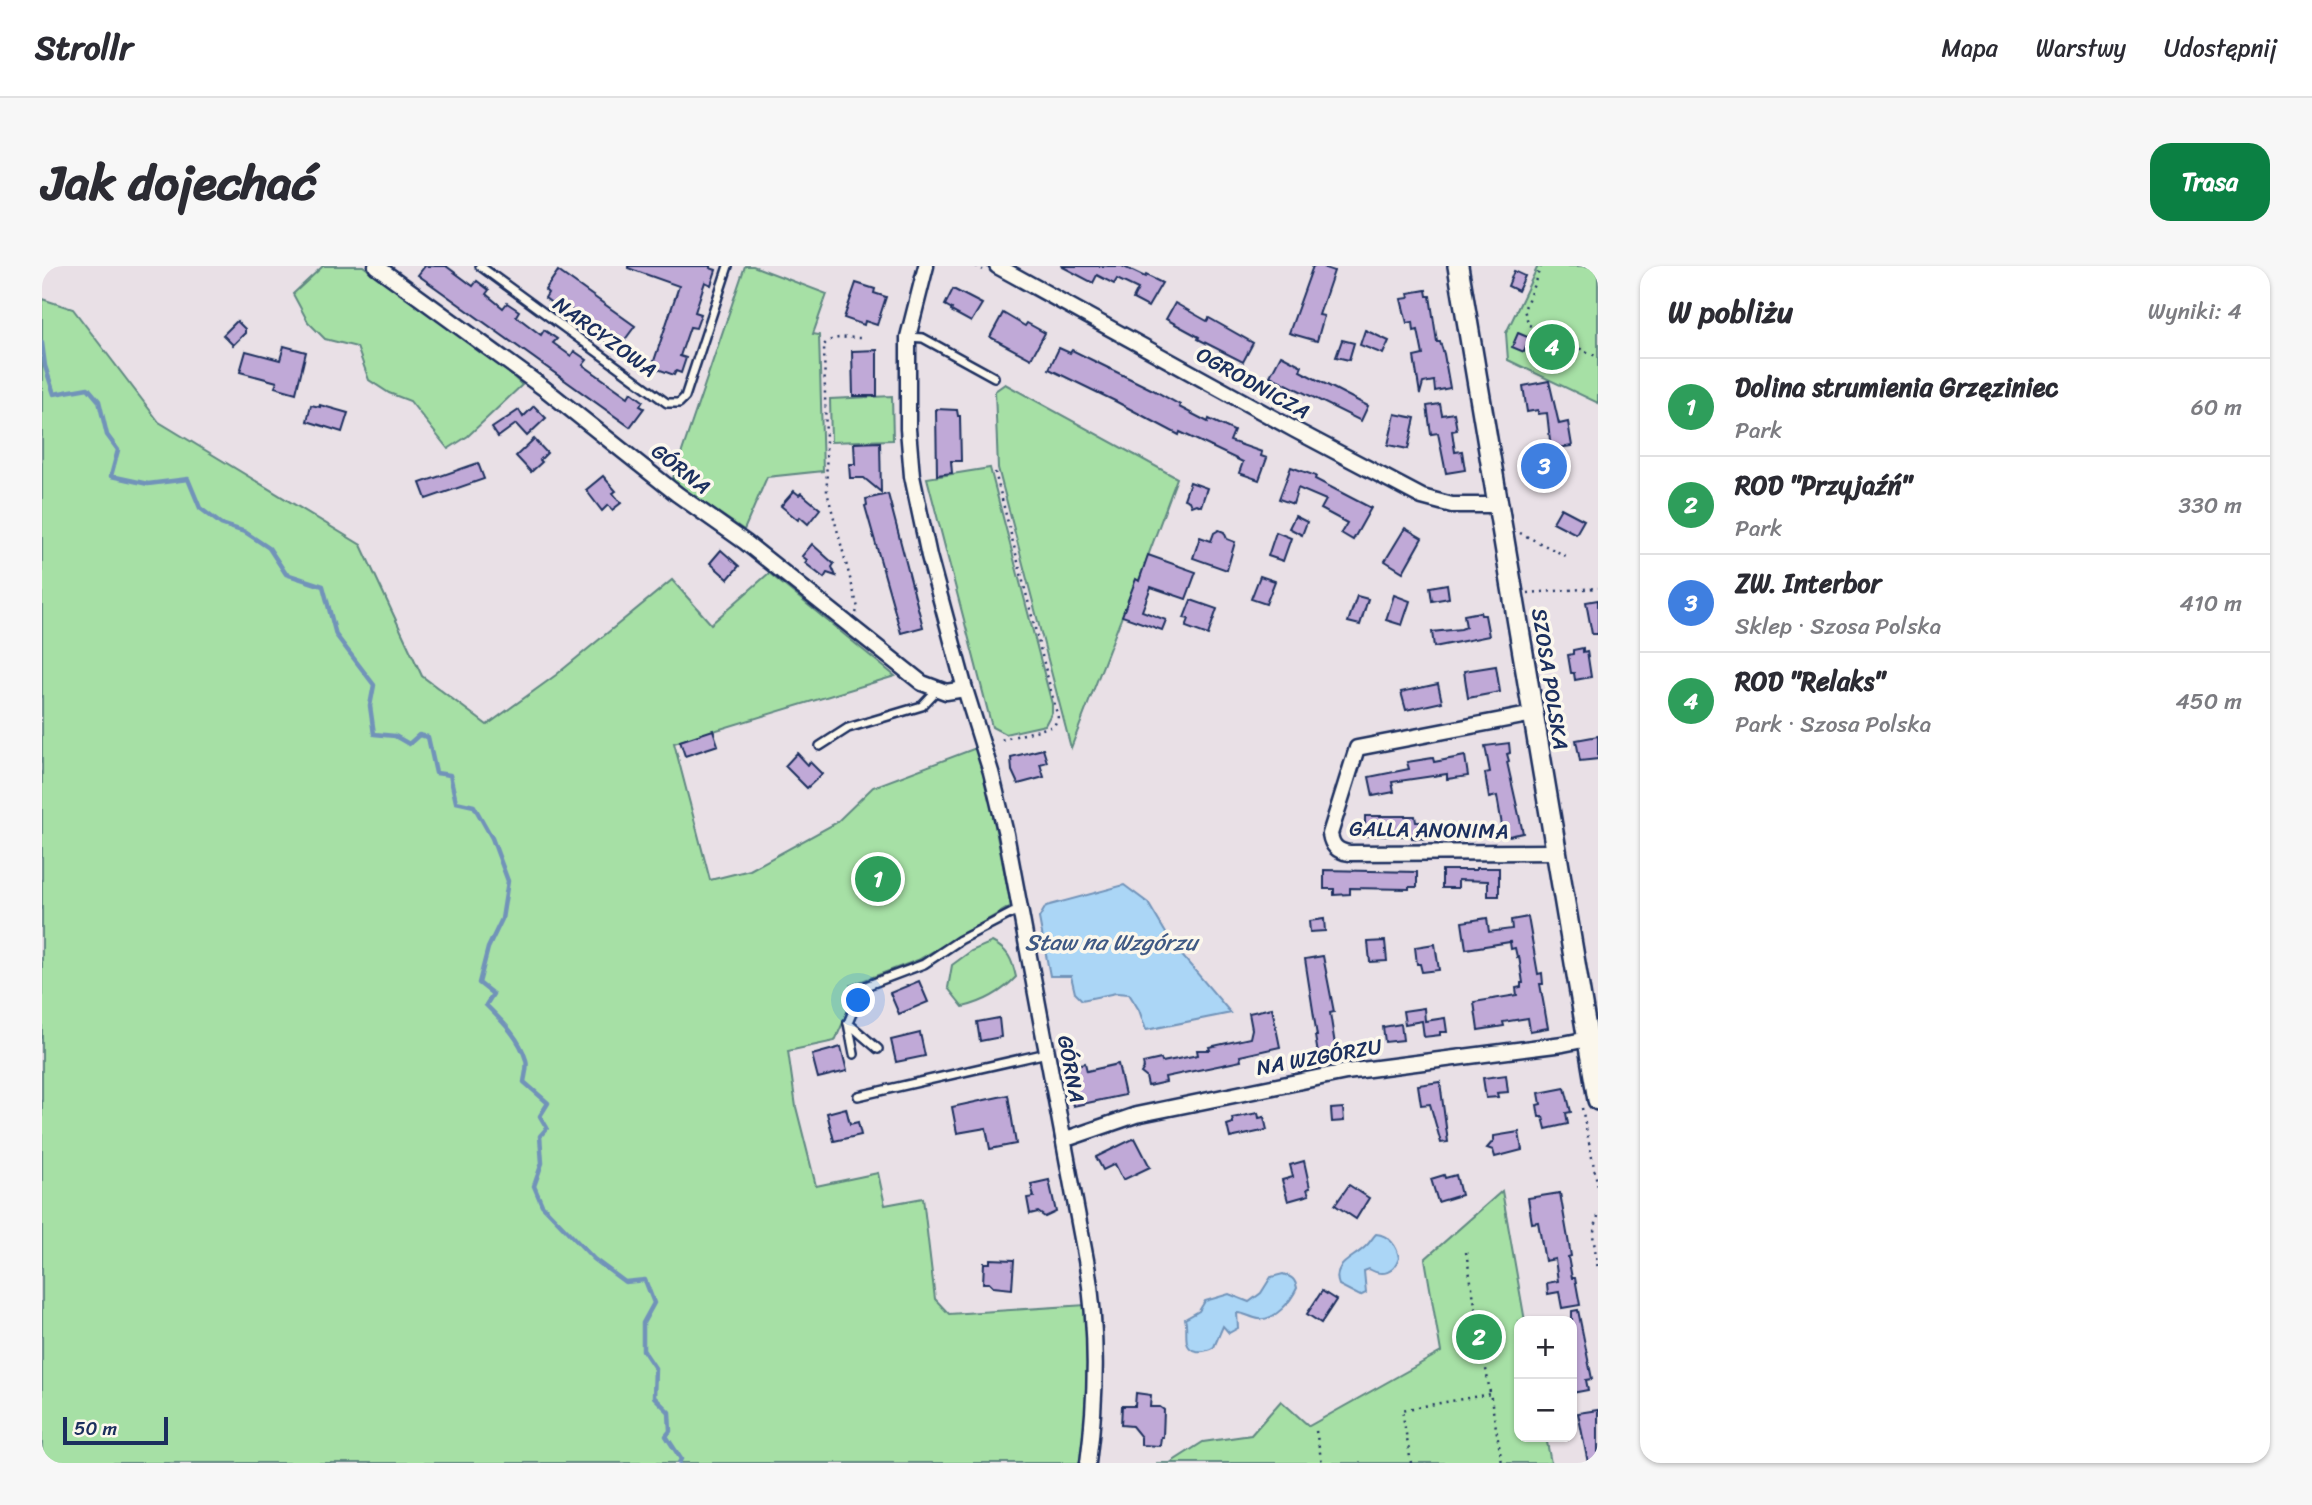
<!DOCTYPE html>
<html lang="pl">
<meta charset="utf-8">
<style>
body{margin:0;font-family:Sriracha,sans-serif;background:#f7f7f7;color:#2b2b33}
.controls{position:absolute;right:21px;bottom:21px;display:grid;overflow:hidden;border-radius:14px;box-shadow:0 2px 5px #0004}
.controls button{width:63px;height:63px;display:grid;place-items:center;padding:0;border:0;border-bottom:2px solid #e1e1e2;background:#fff;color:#2b2b33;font:35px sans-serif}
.scale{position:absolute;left:21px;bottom:18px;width:105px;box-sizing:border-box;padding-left:7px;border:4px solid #1b2f5e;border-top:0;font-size:19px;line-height:24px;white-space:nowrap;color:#1b2f5e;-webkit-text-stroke:5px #fbf7ec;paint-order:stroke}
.you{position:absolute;left:817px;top:735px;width:24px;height:24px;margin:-18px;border:5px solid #fff;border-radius:50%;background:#1a73e8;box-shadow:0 0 0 10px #1a73e833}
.badge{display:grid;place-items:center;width:46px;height:46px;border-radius:50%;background:#0b8043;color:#fff;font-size:23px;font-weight:700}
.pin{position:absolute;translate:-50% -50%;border:4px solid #fff;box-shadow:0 2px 7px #0006}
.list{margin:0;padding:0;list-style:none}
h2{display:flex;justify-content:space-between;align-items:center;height:91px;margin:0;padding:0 28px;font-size:30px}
h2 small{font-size:23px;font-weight:400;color:#7c7c81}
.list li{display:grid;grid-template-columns:46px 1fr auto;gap:21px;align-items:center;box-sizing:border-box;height:98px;padding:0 28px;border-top:2px solid #e1e1e2}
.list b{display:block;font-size:26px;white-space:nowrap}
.list p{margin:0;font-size:23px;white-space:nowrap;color:#7c7c81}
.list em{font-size:23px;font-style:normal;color:#7c7c81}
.map{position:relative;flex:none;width:1556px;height:1197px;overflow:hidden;border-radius:21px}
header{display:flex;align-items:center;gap:42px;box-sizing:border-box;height:98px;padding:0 35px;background:#fff;border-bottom:2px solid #e1e1e2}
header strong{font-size:33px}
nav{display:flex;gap:38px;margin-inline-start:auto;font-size:24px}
.intro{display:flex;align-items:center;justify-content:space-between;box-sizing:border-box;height:168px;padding:0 42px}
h1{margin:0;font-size:49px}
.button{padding:18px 32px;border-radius:21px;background:#0b8043;color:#fff;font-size:24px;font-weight:700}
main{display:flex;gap:42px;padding:0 42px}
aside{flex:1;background:#fff;border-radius:21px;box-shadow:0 2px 5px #0004}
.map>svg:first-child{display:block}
.green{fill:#a6e0a5;stroke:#608882;stroke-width:2}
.water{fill:#abd6f6;stroke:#7193b9;stroke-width:2}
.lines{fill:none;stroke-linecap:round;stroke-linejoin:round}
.stream{stroke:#7193b9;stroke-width:4.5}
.building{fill:#c0a9d7;stroke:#1b2f5e;stroke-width:2}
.lane-casing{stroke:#1b2f5e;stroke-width:12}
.street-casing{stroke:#1b2f5e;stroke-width:19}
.secondary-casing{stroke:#1b2f5e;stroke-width:24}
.path{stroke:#1b2f5e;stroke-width:2.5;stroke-dasharray:2 5;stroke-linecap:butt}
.lane{stroke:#fbf7ec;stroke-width:7}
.street{stroke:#fbf7ec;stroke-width:14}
.secondary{stroke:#fbf7ec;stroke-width:19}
.labels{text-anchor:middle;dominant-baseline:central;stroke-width:7;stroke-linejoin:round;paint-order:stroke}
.street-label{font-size:21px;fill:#1b2f5e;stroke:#fbf7ec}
.water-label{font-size:23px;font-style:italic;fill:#3f5984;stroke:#fbf7ec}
</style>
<header>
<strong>Strollr</strong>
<nav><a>Mapa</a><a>Warstwy</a><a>Udostępnij</a></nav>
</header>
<div class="intro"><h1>Jak dojechać</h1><a class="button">Trasa</a></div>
<main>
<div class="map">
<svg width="1556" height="1197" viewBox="0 0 1556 1197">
<rect width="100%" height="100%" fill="#e9e0e6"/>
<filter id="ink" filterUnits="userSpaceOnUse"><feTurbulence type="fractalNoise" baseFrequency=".0143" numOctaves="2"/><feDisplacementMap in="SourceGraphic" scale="14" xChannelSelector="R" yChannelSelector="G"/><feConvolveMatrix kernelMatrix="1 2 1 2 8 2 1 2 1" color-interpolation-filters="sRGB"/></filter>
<g filter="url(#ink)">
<!-- green -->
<g class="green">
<polygon points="281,0 321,0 463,103 480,119 426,170 406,183 368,135 347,127 327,114 315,81 283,73 266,56 251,28"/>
<polygon points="703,0 711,0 785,28 771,68 777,69 781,205 725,211 702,264 630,215"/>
<polygon points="1496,0 1556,0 1556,137 1466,94 1464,67"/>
<polygon points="0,33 31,43 117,156 319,279 380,410 445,459 514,409 630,314 669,358 727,307 853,410 632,477 668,614 708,604 794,557 831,521 934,482 941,499 969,640 876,694 809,719 812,731 793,775 746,785 754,841 774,920 836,907 843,939 881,932 893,1033 907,1048 1044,1039 1047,1098 1040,1197 0,1197"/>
<polygon points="963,118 1135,212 1097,314 1094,314 1029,482 956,202 953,125"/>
<polygon points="850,130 851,174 789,176 788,133"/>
<polygon points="948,202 1010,438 1010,446 1003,459 963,468 950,461 885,212"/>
<path d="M950,676C966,684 970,693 974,711C959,727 942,736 921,741L906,722L910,699L929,685Z"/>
<polygon points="1460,925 1483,1055 1477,1055 1477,1171 1504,1171 1509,1197 1114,1197 1128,1197 1161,1176 1209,1169 1239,1135 1267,1160 1399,1086 1383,993"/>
</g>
<!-- water -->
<g class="water">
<polygon points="1082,619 1106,637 1131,679 1189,747 1104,764 1097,744 1087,728 1074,727 1040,734 1033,727 1029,710 1008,710 997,652 1004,640"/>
<path d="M1334,968C1347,969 1355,980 1357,992C1352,1007 1341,1011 1327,1003L1322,1005L1324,1027L1318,1030L1297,1019C1289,998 1311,993 1323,981C1328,977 1330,972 1334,968Z"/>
<path d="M1241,1008C1250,1011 1253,1013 1255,1022C1249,1035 1233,1055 1217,1053C1209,1052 1203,1047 1195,1047L1196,1062L1187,1067L1181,1060L1172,1081C1166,1085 1161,1086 1154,1085C1139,1082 1147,1064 1143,1053L1157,1045L1163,1035L1187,1028L1207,1036L1219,1027L1229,1011Z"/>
</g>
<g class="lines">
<!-- stream -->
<path class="stream" d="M0,77L3,100L12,128L46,122L57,135L65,169L76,184L69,210L106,218L146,213L158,242L179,258L203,266L227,282L244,308L281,320L294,369L332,419L328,440L332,468L353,470L367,478L377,469L386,471L394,507L408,509L414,536L432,540L450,572L466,615L460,653L446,682L437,717L451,728L444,739C459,754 478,772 484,794C486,800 483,809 482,816L506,837L498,850L505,862L498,870L500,897L492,920L500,939L552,993L583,1016L603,1014L612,1037L601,1057V1084L613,1102L612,1131L627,1146L628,1165L624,1170L639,1193L637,1197"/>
</g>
<!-- building -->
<g class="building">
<polygon points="383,0 404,0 431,20 435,15 447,24 444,28 461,42 465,37 477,45 474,50 499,69 502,64 515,73 511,77 529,90 532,85 545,94 541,99 586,131 589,126 601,135 598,140 602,142 588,161 376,9"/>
<polygon points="586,0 669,0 668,2 674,4 669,19 663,16 653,46 659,48 654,62 648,61 638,90 644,92 639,107 634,105 632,109 610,101 637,20 586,2"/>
<polygon points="1019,0 1080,0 1103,11 1104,9 1120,17 1106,41 1091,33 1096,23 1075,13 1072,18 1055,9 1051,17"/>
<polygon points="1271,0 1284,0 1283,2 1292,5 1277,49 1282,50 1275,75 1247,67"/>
<polygon points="516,5 593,60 579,79 575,77 572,82 560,73 563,68 519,36 515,41 503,32 506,27 503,24"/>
<polygon points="1472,5 1483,10 1476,25 1466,20"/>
<polygon points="814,17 833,23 832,27 844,31 835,59 823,55 822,59 802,52"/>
<polygon points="911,23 940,38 929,56 909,45 910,43 903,39"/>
<polygon points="1384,24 1385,30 1388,30 1395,76 1398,76 1402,88 1408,122 1393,125 1392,115 1381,117 1378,128 1372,91 1381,89 1376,64 1372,65 1371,56 1365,57 1359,33 1367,32 1366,27"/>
<polygon points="1133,37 1165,55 1167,52 1211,77 1201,96 1156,73 1157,71 1124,53"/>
<polygon points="961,47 983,60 985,57 1003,67 989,93 948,71"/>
<polygon points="195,55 203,63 203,67 191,79 181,69"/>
<polygon points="1323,64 1347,75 1341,88 1318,79"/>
<polygon points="1476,67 1488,72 1482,86 1470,81"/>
<polygon points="1300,74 1312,77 1307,94 1294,91"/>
<polygon points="242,80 264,86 254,127 233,121 235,116 198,106 204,85 238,94"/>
<polygon points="1017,82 1028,87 1030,84 1048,93 1111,124 1138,139 1137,141 1166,156 1167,153 1192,165 1188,175 1220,186 1219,190 1225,192 1217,214 1197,207 1201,196 1138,166 1137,169 1073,135 1007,103"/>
<polygon points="835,84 835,130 811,130 810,85"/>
<polygon points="1239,89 1260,100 1258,105 1326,140 1319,155 1228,110"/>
<polygon points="1507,115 1517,158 1526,156 1530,180 1509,183 1505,147 1496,148 1496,144 1485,146 1481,120"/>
<polygon points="1398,138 1400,149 1412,147 1415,164 1410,165 1413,186 1420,185 1423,204 1404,207 1396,167 1389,168 1385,140"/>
<polygon points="269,139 278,141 278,139 306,147 300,166 265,155"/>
<polygon points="492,140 504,152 485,170 474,158 456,171 450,162 477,144 481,151"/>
<polygon points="894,143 915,144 916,150 918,150 919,195 909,195 910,207 895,209"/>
<polygon points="1353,148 1373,152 1366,183 1346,179"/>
<polygon points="492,173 505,187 498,194 500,196 489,206 474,190"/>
<polygon points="838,176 839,226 822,212 808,212 807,198 813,198 812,177"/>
<polygon points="1519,187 1523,206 1511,208 1512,213 1495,215 1494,190"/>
<polygon points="436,197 442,213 384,233 378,217"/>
<polygon points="1249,201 1274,210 1273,213 1329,242 1311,274 1299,267 1305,257 1279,243 1284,234 1256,222 1251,238 1237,233"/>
<polygon points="561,210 574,225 571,227 579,237 570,244 566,239 560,245 544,224"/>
<polygon points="1148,216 1165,222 1159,240 1154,238 1149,240 1147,235 1142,233"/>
<polygon points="752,225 757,229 759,227 778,243 766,258 758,251 756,254 739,240"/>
<polygon points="846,228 881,361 859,367 823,240 825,239 824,233"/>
<polygon points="1519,242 1542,254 1534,268 1511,256"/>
<polygon points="1253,250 1265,256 1260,269 1247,262"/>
<polygon points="1363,262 1380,272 1361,306 1343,295"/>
<polygon points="1177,264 1182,266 1185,273 1193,276 1185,304 1151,292 1158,271 1169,275 1172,267"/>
<polygon points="1234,266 1249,272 1241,295 1226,290"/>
<polygon points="770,278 792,298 790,301 794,310 785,307 782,312 763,297 765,294 760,290"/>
<polygon points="679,284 697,300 686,313 668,297"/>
<polygon points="1106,289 1154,306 1144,333 1109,321 1100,345 1124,354 1120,364 1080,350 1094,313 1097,315"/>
<polygon points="1218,310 1233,315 1224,338 1209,333"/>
<polygon points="1405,318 1407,332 1390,335 1388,321"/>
<polygon points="1352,329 1368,335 1360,359 1344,354"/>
<polygon points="1315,330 1326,333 1318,359 1306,356"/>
<polygon points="1149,334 1175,343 1166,369 1144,361 1147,353 1142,352"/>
<polygon points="1556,334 1556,368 1550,368 1544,336"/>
<polygon points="1438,346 1439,349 1443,349 1447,370 1392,381 1390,366 1419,363 1424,361 1422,349"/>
<polygon points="1541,382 1541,386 1545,385 1549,411 1533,414 1532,407 1529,407 1526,389 1531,388 1531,384"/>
<polygon points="1454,400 1458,426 1426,432 1422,405"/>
<polygon points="1396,418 1400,436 1364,444 1359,426"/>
<polygon points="671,464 676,479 643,490 638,475"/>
<polygon points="1556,470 1556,493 1538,495 1534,474"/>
<polygon points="1467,477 1468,487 1465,488 1467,495 1465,496 1481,567 1462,571 1455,530 1447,532 1443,507 1448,506 1443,480"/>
<polygon points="1001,483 1005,496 998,498 1002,511 976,518 970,505 969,491"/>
<polygon points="755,487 766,499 768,496 780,508 765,522 743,500"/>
<polygon points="1423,490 1426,510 1405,513 1405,508 1350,516 1352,526 1331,530 1327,511 1367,503 1365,496 1391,492 1392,496"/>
<polygon points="1323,550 1373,550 1374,556 1389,556 1389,573 1370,572 1370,570 1323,570"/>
<polygon points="1434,602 1457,602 1457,630 1446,630 1446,615 1416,614 1416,622 1400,622 1400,604 1434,604"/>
<polygon points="1282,604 1375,606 1375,621 1367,621 1367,623 1308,622 1308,628 1292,629 1292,623 1282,623"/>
<polygon points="1486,651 1496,708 1500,707 1501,718 1498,718 1506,762 1488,765 1486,752 1461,756 1462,760 1436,764 1432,736 1475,729 1474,722 1479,721 1479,717 1481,717 1477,690 1475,691 1473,682 1469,683 1468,676 1424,683 1420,656 1445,652 1447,666 1470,663 1469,654"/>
<polygon points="1282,653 1283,665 1268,666 1267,655"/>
<polygon points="1343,675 1345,695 1328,696 1326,676"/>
<polygon points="1393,678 1397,704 1380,706 1378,698 1375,698 1373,681"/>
<polygon points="1281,690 1292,746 1288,747 1294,785 1276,788 1273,770 1275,770 1263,693"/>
<polygon points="877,715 886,736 857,748 848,727"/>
<polygon points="1230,742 1238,781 1198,790 1199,795 1123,811 1124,816 1106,820 1104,811 1099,807 1102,802 1101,797 1119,793 1120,796 1156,789 1155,784 1168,784 1167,781 1208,772 1210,763 1207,747"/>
<polygon points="1382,742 1383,755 1403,752 1405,766 1398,766 1398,769 1382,771 1380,755 1363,758 1361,745"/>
<polygon points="957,752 959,771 938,775 935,756"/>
<polygon points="1359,758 1361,774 1343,776 1341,761"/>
<polygon points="878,767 883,790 854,796 849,774"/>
<polygon points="799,781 805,805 776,812 770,789"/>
<polygon points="1043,797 1045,805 1076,798 1083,829 1031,840 1023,802"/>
<polygon points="1464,809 1466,826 1455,827 1456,831 1444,832 1441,812"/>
<polygon points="1398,816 1406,876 1399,877 1388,838 1379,839 1376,819"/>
<polygon points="1523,822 1529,846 1524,847 1526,858 1504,863 1501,851 1497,851 1495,839 1499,838 1497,827"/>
<polygon points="966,829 974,878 948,883 944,862 915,867 910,841"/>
<polygon points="804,842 808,858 816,856 819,869 792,875 785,847"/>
<polygon points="1301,842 1302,855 1290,856 1289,843"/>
<polygon points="1216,847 1217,852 1222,851 1225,864 1188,872 1185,859 1191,857 1190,852"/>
<polygon points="1477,866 1480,884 1453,891 1451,884 1445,882 1452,874 1452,870"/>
<polygon points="1093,872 1108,901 1081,914 1073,898 1061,904 1054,891"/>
<polygon points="1262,895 1268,922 1265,923 1267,929 1246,935 1240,914 1251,911 1248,899"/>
<polygon points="1402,909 1403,912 1414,909 1419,929 1396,936 1389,913"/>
<polygon points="1007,914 1014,946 1003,951 996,946 988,948 985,932 992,931 989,918"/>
<polygon points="1307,919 1327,932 1314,953 1293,939"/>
<polygon points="1518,927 1529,990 1526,991 1530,1012 1533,1012 1538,1039 1520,1042 1517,1026 1506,1028 1505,1017 1516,1015 1513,993 1503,995 1496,956 1490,957 1486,932"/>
<polygon points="948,993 972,994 970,1023 951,1021 947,1017 941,1017 942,997 948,997"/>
<polygon points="1280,1025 1294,1034 1279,1057 1265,1048"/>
<polygon points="1536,1044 1550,1113 1544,1114 1546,1124 1530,1127 1530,1045"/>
<polygon points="1094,1127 1109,1129 1108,1141 1118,1141 1122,1144 1121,1171 1119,1171 1118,1180 1099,1179 1099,1171 1090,1160 1079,1159 1080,1140 1093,1140"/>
<polygon points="1556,1144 1556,1197 1546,1197 1536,1147"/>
</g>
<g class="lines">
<!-- lane casing -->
<g class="lane-casing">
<g id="lane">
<polyline points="438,0 625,137 637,137 643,131 686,0"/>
<polyline points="866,71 881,72 952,111"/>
<polyline points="778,480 806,462 880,440 895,424"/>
<polyline points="806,757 836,783"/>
<polyline points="812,788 806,757 821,721 882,698 918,674 970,647 978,645"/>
<polyline points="816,830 1005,787"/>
</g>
</g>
<!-- street casing -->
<g class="street-casing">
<g id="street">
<polyline points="334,0 503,123 635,228 703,276 880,417 904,426 923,423"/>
<path d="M884,0L866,71V163L870,210L887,290L923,423L949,506L964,568L1044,994C1056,1062 1055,1129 1046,1197"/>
<polyline points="955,0 1253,164 1380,231 1410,239 1456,239"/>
<path d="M1491,448L1315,482L1288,568C1290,580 1295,585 1307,587L1513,586"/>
<polyline points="1021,872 1030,871 1094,849 1304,806 1521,778 1546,773"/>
</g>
</g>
<!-- secondary casing -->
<g class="secondary-casing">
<polyline id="secondary" points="1416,0 1556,834"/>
</g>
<!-- path -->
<g class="path">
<polyline points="934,0 941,4"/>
<polyline points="1499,0 1482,44 1487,59 1556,91"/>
<polyline points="953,206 1016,452 1012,460 955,475"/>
<polyline points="1478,267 1528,292"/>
<polyline points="1486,327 1556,322"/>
<path d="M814,347L816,342L785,226L782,79C790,69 809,72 821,72"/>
<polyline points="1540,842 1556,921"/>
<polyline points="1556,950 1551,969 1556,1004"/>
<polyline points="1424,986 1460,1197"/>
<polyline points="1274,1165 1280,1197"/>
<polyline points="1369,1197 1360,1144 1448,1128"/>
</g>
<!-- lane -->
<use href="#lane" class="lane"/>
<!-- street -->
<use href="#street" class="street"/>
<!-- secondary -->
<use href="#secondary" class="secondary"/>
</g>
</g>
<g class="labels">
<!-- street labels -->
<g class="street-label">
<text transform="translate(563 71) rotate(36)">NARCYZOWA</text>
<text transform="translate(1211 117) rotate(29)">OGRODNICZA</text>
<text transform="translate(639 203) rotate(38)">GÓRNA</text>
<text transform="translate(1508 413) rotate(81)">SZOSA POLSKA</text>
<text transform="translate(1387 564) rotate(1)">GALLA ANONIMA</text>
<text transform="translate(1277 791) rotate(-10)">NA WZGÓRZU</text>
<text transform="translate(1029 803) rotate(79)">GÓRNA</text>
</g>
<!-- water labels -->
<g class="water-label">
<text x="1069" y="676">Staw na Wzgórzu</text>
</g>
</g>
</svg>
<div class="controls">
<button>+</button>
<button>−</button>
</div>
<div class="scale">50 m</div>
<div class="you"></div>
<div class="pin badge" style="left:836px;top:613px;background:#2e9e5b">1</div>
<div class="pin badge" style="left:1437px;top:1071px;background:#2e9e5b">2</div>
<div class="pin badge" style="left:1502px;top:200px;background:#3f7fe0">3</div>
<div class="pin badge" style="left:1510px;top:81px;background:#2e9e5b">4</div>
</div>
<aside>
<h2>W pobliżu<small>Wyniki: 4</small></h2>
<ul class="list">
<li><span class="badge" style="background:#2e9e5b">1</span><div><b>Dolina strumienia Grzęziniec</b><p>Park</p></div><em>60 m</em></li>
<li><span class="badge" style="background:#2e9e5b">2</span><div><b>ROD &quot;Przyjaźń&quot;</b><p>Park</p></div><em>330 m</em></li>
<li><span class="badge" style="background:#3f7fe0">3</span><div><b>ZW. Interbor</b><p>Sklep · Szosa Polska</p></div><em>410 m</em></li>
<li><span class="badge" style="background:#2e9e5b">4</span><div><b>ROD &quot;Relaks&quot;</b><p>Park · Szosa Polska</p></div><em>450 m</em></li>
</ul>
</aside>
</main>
